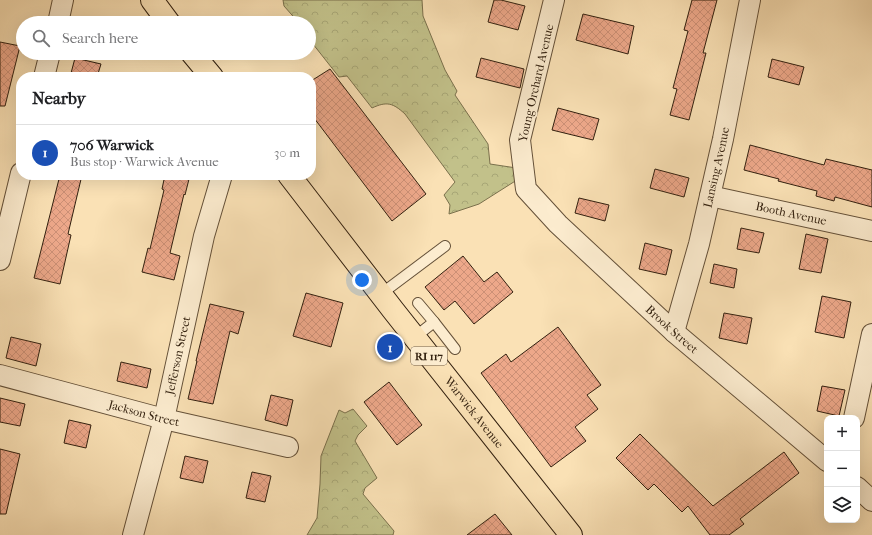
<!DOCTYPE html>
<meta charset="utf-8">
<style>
body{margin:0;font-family:"IM FELL French Canon",serif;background:#f2f2f2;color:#202124}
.controls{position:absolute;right:12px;bottom:12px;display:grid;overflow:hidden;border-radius:8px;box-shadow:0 4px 16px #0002}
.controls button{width:36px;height:36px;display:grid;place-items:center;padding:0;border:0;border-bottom:1px solid #e0e0e0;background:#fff;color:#202124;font:20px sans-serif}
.you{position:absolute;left:362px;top:280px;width:14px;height:14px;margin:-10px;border:3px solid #fff;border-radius:50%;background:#1a73e8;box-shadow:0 0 0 6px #1a73e833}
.badge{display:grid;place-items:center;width:26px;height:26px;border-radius:50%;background:#8f2418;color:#fff;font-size:13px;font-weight:700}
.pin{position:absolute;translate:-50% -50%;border:2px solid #fff;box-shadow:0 1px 4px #0006}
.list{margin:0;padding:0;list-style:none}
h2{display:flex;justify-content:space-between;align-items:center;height:52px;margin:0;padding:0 16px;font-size:17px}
h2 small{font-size:13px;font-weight:400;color:#757577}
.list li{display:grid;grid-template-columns:26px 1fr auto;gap:12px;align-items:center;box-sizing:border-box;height:56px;padding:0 16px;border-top:1px solid #e0e0e0}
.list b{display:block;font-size:15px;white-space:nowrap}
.list p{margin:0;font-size:13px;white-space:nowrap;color:#757577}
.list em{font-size:13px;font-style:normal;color:#757577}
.icon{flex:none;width:22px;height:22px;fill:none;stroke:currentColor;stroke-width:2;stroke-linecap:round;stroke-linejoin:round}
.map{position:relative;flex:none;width:872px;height:535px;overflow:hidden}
.search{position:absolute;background:#fff;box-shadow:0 4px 16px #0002;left:16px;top:16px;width:300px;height:44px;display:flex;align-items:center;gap:10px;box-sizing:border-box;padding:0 14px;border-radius:22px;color:#757577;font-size:15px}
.panel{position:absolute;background:#fff;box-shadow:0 4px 16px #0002;left:16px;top:72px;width:300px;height:108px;border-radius:16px}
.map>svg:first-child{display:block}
.forest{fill:url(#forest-crowns);stroke:#7a704c}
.building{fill:url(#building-cross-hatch);stroke:#32200f}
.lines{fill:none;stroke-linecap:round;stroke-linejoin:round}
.service-casing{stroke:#645038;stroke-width:12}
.minor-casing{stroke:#645038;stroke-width:22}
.primary-casing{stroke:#32200f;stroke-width:24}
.service{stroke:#fceccf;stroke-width:10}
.minor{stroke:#fceccf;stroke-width:20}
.primary{stroke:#fae1b5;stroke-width:22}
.labels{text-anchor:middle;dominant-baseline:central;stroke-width:4;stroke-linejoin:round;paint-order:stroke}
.shield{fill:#fceccf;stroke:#6f5d49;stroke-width:1}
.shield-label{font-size:11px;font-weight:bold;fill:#32200f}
.street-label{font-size:12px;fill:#32200f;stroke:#fceccf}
</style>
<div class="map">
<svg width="872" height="535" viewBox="0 0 872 535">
<defs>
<pattern id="forest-crowns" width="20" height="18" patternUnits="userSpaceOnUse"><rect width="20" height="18" fill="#c2c18a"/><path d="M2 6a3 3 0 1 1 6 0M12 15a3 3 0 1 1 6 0" fill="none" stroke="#a7a676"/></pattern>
<pattern id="building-cross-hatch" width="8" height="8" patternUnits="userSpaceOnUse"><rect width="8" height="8" fill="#eda88a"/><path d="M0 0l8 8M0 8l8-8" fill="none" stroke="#cc9076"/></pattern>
</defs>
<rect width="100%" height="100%" fill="#fae1b5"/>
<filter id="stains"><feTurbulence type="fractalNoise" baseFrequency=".005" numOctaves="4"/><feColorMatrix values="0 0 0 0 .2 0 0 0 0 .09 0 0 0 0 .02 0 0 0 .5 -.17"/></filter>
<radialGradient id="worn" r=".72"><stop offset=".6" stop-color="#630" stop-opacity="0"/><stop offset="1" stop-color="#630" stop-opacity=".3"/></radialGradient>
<!-- forest -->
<g class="forest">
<path d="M283,0H422L423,16L445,70L457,91L455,95L488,144L490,164L523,169L520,178L479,204L449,214L450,205L444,195L455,182L405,114C393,103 387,101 372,108L347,76L339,77L309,39V23H299L284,6Z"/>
<polygon points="353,409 367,426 358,435 355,441 377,478 365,488 363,494 394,531 393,535 307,535 317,518 320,484 321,456 339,410 345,413"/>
</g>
<!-- building -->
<g class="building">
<polygon points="494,0 501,0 525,6 518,30 488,22"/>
<polygon points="692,0 717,0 703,53 706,53 689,120 670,115 677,89 673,88 688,31 684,30"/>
<polygon points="583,14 634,26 628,54 576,40"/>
<polygon points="0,42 20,46 5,106 0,106"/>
<polygon points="75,58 101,64 97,77 70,77"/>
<polygon points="481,58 524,69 520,88 476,77"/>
<polygon points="772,59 804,67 799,85 768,77"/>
<polygon points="330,69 426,194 392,221 311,114 311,81"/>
<polygon points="558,108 599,119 593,140 552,130"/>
<polygon points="750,145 824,165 826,159 872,170 872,207 835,197 834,201 816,196 817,191 778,181 779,179 744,170"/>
<polygon points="655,169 689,178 684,197 650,188"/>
<polygon points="60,175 82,175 68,234 71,235 60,284 34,278"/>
<polygon points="165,175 190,175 185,195 184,194 170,253 180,256 174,280 142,272 148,248 150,249 164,190 162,189"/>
<polygon points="579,198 609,205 605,221 575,213"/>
<polygon points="741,228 764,233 759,253 737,249"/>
<polygon points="806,234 828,239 821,273 799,269"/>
<polygon points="645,243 672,250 666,275 639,269"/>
<polygon points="463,256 484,282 497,272 513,292 474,324 455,301 444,310 425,287"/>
<polygon points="714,264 737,269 734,288 710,283"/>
<polygon points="306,293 343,303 331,347 293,336"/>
<polygon points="822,296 851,302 844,338 815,332"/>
<polygon points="210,304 244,312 238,334 230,331 213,404 188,399 197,361 196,361"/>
<polygon points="724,313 752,318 747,344 719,338"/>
<polygon points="558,327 601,385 587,395 598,409 575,427 586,441 551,467 481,373 506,354 511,362"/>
<polygon points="11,337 41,344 36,366 6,358"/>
<polygon points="121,362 151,369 147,388 117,381"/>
<polygon points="389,382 422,425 397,445 364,402"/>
<polygon points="822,386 845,390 839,416 817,411"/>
<polygon points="271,395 293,400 287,426 265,420"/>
<polygon points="0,398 25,404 20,426 0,422"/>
<polygon points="69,420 91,425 86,448 64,443"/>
<polygon points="640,434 713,506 784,452 799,473 740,519 744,524 729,535 710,535 688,506 682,512 654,484 648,490 616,458"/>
<polygon points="0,449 20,454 6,514 0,514"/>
<polygon points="185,456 208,461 203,483 180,478"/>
<polygon points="252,472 271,476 265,502 246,498"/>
<polygon points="495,514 512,535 467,535"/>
</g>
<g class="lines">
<!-- service casing -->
<g class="service-casing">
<g id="service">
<polyline points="381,294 445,246"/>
<polyline points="434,322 455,349"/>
<polyline points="415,337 434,322 418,303"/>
</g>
</g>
<!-- minor casing -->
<g class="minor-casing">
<g id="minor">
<path id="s1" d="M554,0L520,140L526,189L558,224L674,332L827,461"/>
<polyline points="58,23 63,0"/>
<polyline points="44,77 50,53"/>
<path id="s2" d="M710,196L872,231"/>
<polyline points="0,260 21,173"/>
<path id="s3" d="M674,332L699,244L723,139L750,0"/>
<path id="s4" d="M0,375L164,419L288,447"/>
<polyline points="854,418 872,334"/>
<polyline points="857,487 872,501"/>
<path id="s5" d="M133,535L164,419L204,236L222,175"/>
</g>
</g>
<!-- primary casing -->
<g class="primary-casing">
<g id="primary">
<polyline points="152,0 169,23"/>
<polyline points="192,53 212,77"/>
<path id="s6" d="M289,175L393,310L571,535"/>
</g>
</g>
<!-- service -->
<use href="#service" class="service"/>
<!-- minor -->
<use href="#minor" class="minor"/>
<!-- primary -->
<use href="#primary" class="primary"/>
</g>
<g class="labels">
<!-- shield labels -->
<rect class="shield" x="411" y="347" width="36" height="18" rx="3"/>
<g class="shield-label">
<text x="429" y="356">RI 117</text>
</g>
<!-- street labels -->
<g class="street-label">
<text transform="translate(536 83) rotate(-77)">Young Orchard Avenue</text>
<text stroke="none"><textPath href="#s3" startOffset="170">Lansing Avenue</textPath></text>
<text stroke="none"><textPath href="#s2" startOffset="83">Booth Avenue</textPath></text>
<text stroke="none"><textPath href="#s1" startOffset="396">Brook Street</textPath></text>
<text stroke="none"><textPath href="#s5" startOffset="185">Jefferson Street</textPath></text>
<text stroke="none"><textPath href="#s6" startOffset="301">Warwick Avenue</textPath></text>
<text stroke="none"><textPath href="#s4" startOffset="149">Jackson Street</textPath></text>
</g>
</g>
<rect width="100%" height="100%" filter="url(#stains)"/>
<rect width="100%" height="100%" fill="url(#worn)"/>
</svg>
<div class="controls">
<button>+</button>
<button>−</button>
<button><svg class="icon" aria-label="layers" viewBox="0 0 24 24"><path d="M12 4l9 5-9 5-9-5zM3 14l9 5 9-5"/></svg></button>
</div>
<div class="you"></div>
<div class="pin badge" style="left:390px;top:347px;background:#1a4fb4">1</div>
<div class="search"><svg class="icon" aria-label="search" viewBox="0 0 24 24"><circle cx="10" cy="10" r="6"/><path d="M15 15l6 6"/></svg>Search here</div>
<section class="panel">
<h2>Nearby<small></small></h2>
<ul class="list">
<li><span class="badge" style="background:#1a4fb4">1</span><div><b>706 Warwick</b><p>Bus stop · Warwick Avenue</p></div><em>30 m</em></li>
</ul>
</section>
</div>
